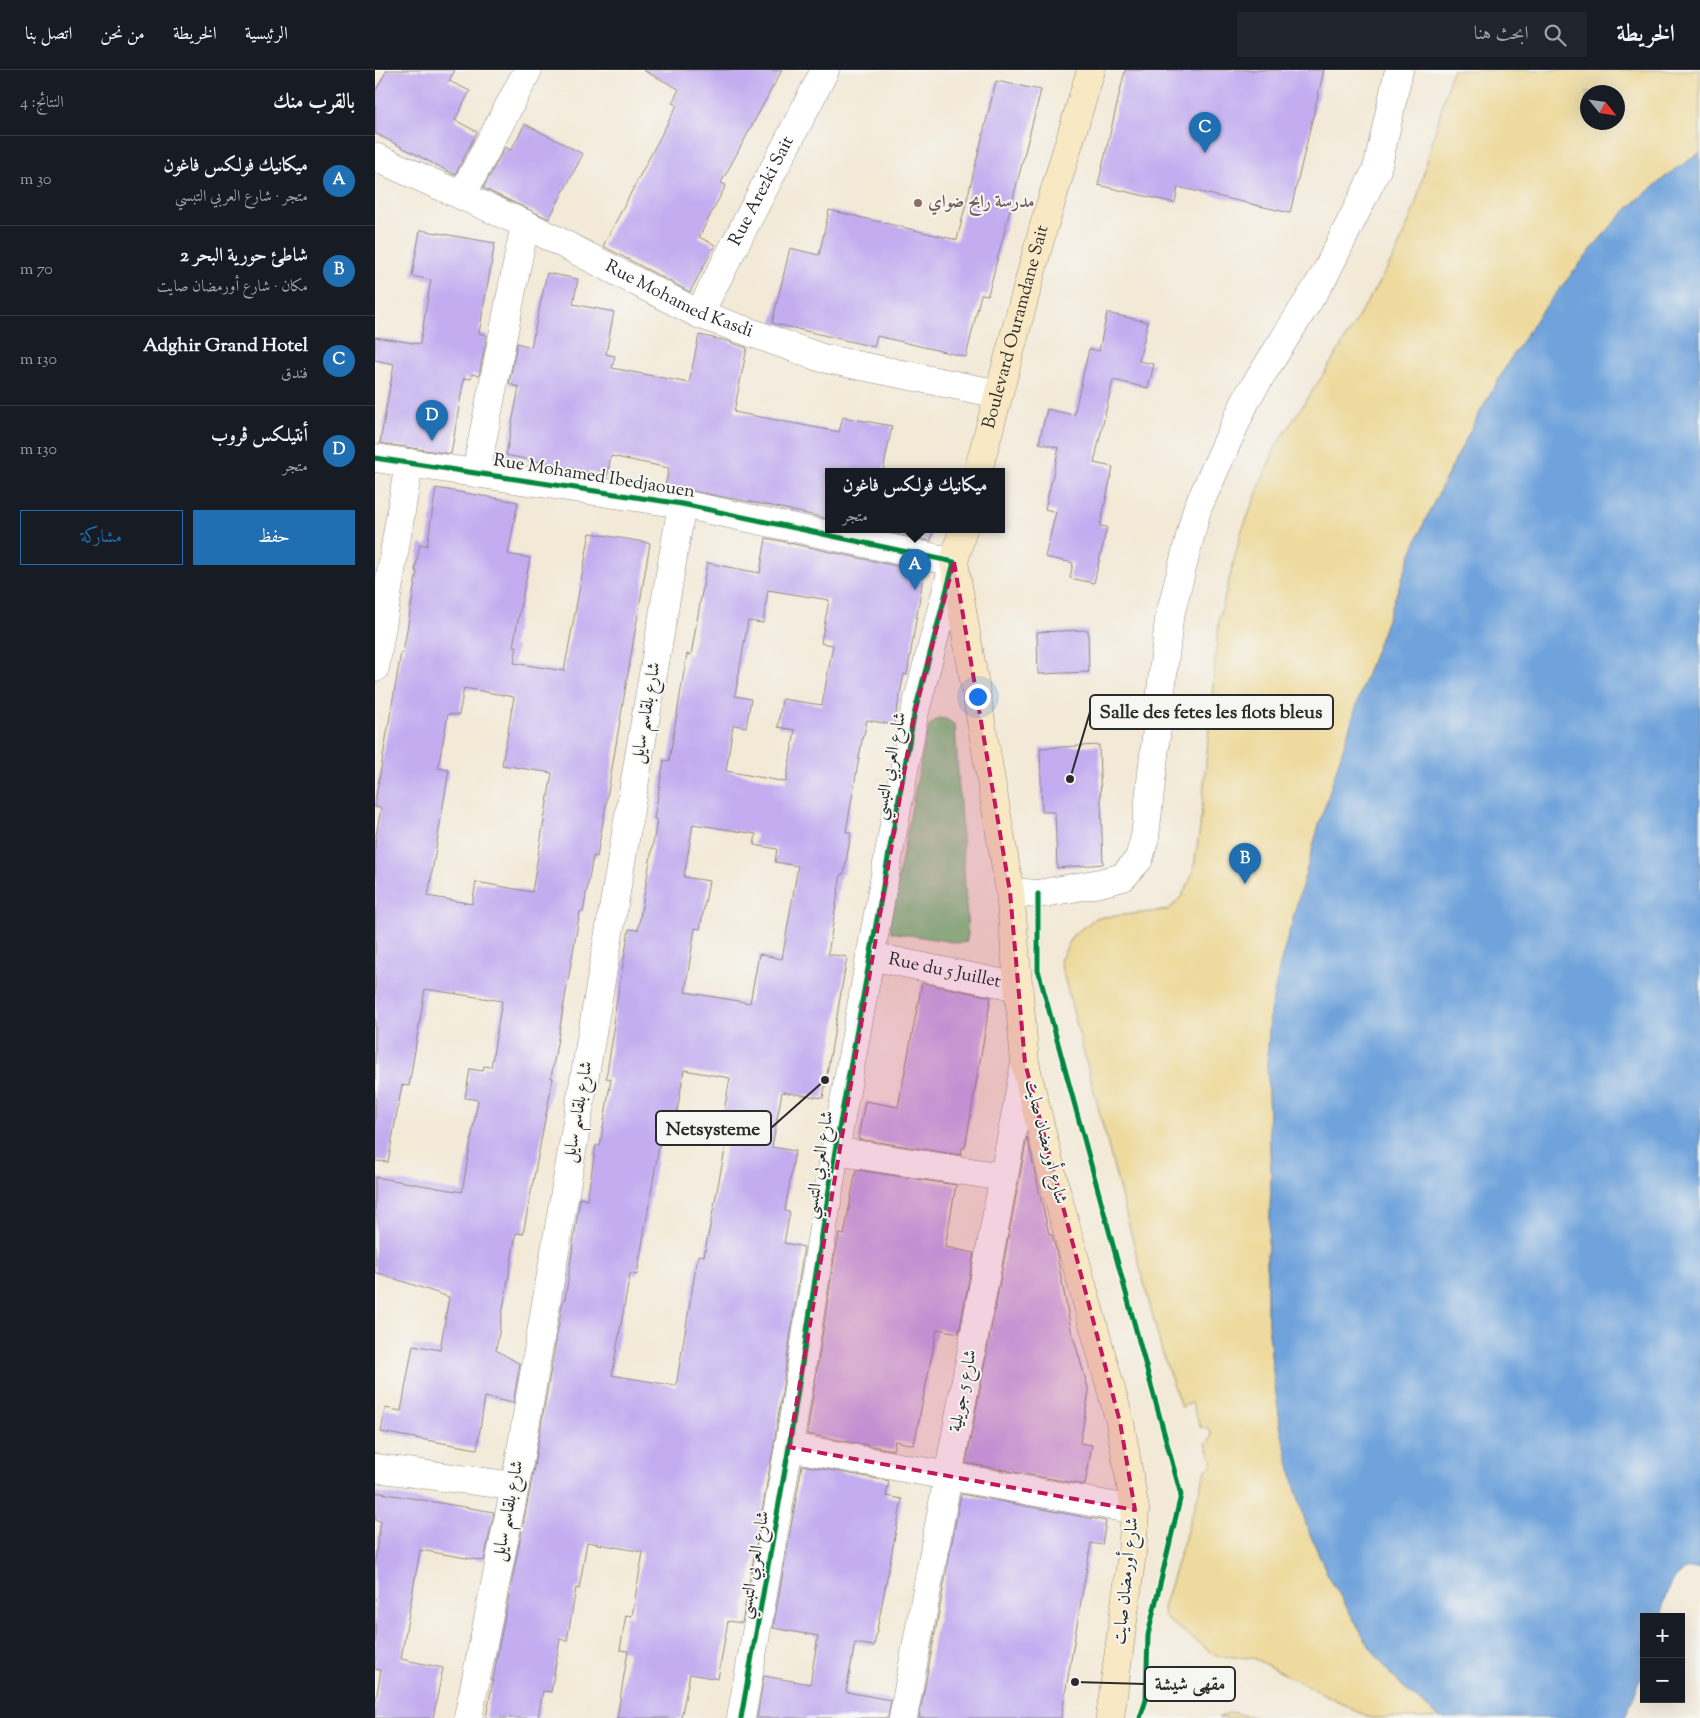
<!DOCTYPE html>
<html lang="ar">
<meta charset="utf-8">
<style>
body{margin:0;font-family:"Sorts Mill Goudy",Amiri,serif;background:#20242c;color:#f1f3f6;direction:rtl}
.controls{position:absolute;right:15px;bottom:15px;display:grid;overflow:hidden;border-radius:0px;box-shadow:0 5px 20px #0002}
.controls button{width:45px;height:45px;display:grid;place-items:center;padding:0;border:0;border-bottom:1px solid #363941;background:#171b24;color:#f1f3f6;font:25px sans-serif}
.compass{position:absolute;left:1205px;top:15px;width:45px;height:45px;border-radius:50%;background:#171b24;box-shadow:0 5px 20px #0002;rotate:120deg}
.you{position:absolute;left:602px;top:626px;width:18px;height:18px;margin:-12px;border:4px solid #fff;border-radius:50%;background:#1a73e8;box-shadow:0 0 0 8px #1a73e833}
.badge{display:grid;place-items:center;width:32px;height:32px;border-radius:50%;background:#1f6fb2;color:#fff;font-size:16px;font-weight:700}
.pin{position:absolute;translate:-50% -41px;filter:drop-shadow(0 1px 2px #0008)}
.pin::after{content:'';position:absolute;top:26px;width:18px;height:15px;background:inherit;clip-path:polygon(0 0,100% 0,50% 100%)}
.popup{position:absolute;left:450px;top:398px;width:180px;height:65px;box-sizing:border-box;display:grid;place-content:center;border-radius:0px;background:#171b24;filter:drop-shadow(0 1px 4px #0005);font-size:16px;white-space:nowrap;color:#9ea1a6}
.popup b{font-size:19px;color:#f1f3f6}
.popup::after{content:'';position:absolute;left:50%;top:100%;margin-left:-10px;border:10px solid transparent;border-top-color:#171b24}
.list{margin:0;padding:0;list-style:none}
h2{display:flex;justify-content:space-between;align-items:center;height:65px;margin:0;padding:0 20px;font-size:21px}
h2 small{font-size:16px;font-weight:400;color:#9ea1a6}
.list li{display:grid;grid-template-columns:32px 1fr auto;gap:15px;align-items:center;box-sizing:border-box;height:90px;padding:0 20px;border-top:1px solid #363941}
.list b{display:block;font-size:19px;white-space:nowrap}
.list p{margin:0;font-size:16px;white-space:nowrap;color:#9ea1a6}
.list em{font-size:16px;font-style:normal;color:#9ea1a6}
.actions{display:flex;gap:10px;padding:15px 20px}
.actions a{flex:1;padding:11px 0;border:1px solid #1f6fb2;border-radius:0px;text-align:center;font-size:18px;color:#1f6fb2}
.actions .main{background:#1f6fb2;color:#fff}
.icon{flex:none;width:28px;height:28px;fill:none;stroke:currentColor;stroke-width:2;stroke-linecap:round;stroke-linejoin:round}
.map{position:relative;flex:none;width:1325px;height:1648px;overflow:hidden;direction:ltr}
header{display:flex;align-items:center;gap:30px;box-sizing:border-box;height:70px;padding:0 25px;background:#171b24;border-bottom:1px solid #363941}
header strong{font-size:24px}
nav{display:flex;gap:28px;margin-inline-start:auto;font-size:18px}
.search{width:350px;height:45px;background:#20242c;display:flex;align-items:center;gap:12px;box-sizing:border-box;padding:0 18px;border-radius:0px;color:#9ea1a6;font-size:19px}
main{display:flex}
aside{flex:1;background:#171b24}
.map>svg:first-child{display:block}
.green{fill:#80cc8b;stroke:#567c5b}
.sand{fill:#eeda9e;stroke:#8c8264;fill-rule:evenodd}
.water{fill:#6fa3db;stroke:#4d6783}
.building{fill:#c3adf0;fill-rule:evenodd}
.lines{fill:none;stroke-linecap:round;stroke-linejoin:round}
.minor-casing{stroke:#8f8a81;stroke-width:29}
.secondary-casing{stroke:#8f8a81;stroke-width:29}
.minor{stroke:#fff;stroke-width:28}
.secondary{stroke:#f8e8c3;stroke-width:28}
.cycleway-casing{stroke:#f6f6f2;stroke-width:8}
.cycleway{stroke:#00873e;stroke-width:5}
.marked{fill:#c2185b;fill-opacity:0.2;stroke:#c2185b;stroke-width:4;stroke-dasharray:10 6;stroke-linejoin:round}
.education-dot{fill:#8d6e63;stroke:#f6f6f2;stroke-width:2}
.labels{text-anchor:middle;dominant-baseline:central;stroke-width:4;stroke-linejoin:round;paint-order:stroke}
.street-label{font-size:18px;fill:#2b2b2b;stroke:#f6f6f2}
.education-label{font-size:18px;font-weight:bold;fill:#785e54;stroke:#f6f6f2;text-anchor:start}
.leader{fill:none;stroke:#2b2b2b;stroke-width:2}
.callout-dot{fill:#2b2b2b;stroke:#f6f6f2;stroke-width:2}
.callout{fill:#f6f6f2;stroke:#2b2b2b;stroke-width:2}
.callout-label{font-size:19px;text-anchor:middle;font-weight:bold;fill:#2b2b2b}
</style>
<header>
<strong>الخريطة</strong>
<div class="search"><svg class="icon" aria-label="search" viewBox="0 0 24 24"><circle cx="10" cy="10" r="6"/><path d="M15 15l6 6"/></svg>ابحث هنا</div>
<nav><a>الرئيسية</a><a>الخريطة</a><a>من نحن</a><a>اتصل بنا</a></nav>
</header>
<main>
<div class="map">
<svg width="1325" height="1648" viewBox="0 0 1325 1648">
<rect width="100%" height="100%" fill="#f6f6f2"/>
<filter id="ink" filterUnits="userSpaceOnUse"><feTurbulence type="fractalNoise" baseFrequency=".02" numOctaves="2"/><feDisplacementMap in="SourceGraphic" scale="10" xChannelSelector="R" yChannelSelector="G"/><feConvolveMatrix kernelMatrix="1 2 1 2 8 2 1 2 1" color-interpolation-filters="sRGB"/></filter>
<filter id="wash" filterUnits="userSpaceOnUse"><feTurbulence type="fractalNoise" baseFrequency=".0096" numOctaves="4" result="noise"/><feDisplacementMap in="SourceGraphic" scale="20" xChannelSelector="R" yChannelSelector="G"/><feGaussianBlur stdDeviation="1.12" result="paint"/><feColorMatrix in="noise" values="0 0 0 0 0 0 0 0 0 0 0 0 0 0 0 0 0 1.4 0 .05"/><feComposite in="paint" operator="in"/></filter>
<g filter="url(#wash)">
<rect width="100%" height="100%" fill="#f3e9d7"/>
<!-- green -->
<polygon class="green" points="563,648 571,649 580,655 593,865 591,872 584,873 516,862 515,849 551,665 555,655"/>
<!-- sand -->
<g class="sand">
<path d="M1077,0H1325V83L1295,103L1253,138L1223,171L1134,291L1068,413L1036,484L989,612L905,895L892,994L896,1106L895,1146L892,1187V1241L897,1294L919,1413L932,1457L952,1503L994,1576L1017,1606L1038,1626L1065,1648H996L878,1588L841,1586L789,1547L788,1538L831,1400L838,1393L831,1373L835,1370L837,1365L833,1358L825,1357L817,1333L806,1337L787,1282L685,891L698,865L721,848L793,840L807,826L818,803L825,758L844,549L866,463L900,378L959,288L1020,185L1039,139ZM1212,22H1242V52H1212Z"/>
<polygon points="855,1642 883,1648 843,1648"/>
</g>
<!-- water -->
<polygon class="water" points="1325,83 1325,1498 1310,1499 1295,1514 1288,1534 1288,1547 1269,1547 1269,1601 1250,1648 1065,1648 1038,1626 1017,1606 994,1576 952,1503 932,1457 919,1413 906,1361 897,1294 892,1241 892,1187 895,1146 896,1106 892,994 895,942 905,895 943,758 989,612 1036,484 1051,448 1101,349 1134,291 1163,246 1223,171 1253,138 1295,103"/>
<g id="blocks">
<!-- building -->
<g class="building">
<polygon points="12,0 80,0 74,11 95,21 80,50 102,62 80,105 0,63 0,22"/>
<polygon points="268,0 407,0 346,113 351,115 324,167 340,175 315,222 228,176 302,35 297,33 304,19"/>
<polygon points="750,0 949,0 915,143 803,117 800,133 723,115"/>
<polygon points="621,11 666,20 613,225 606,224 591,287 502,266 499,277 397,253 415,178 444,185 454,140 582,170"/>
<polygon points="150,54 208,84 174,149 108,118 130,77 136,80"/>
<polygon points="45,160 120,173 104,263 112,265 104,306 97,304 96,309 89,308 76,384 5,373 19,294 0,290 0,267 45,274 56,210 37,206"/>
<polygon points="172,203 203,209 198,234 239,242 231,284 240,286 237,298 314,313 324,265 352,271 372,278 359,342 464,362 468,347 517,356 508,401 454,401 454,449 397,436 290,416 294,398 236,386 232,406 131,385 144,317 134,314 142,273 156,277"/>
<polygon points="732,243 773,252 764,291 779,294 773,318 738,310 719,393 738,397 725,456 732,457 719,513 695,508 698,493 670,487 681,442 670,439 684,378 664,373 672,339 699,345 714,279 724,281"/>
<path d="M61,418L143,432L133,484L155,488L138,576H142L139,593L189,601L215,463L275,473L222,787L218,786L208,842H205L176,1008H178L148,1164L141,1163L121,1280L145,1294L138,1333L110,1327L102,1379L6,1362L10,1338L26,1341L38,1275L65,1280L74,1227L0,1202V1107L87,1122L103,1030L90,1028L95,999L108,1001L109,996L116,997L127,931L50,919L34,1016L27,1015L13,1092L0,1091V771L6,738L0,737V732L26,583H28L42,501H40L45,474L52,476ZM89,618L139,627L127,695L177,703L157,822L101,812L97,834L53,826L74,700L63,698L73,644L84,645Z"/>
<polygon points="498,459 558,459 556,471"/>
<path d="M391,468L549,502L532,605L529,604L519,655L492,650L489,665H488L471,762L476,763L469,804H466L453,884L472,887L448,1028L407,1022L397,1077L420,1081L410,1141L415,1142L409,1173L429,1177L399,1374L367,1553L353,1551L343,1609L315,1604L306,1648H242L253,1581L245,1580L251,1545L257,1546L268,1482L212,1472L204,1519L201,1518L192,1571L185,1569L176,1622L168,1621L163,1648H111L125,1571L155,1419L188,1230H190L205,1128L212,1130L221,1075L225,1076L236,1009L231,1008L240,954L238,953L254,859L263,860L282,750L279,749L289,690L294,691L312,584L316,585L332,493L385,503ZM393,520L454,530L446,573L458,575L447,635L407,629L403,657L420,660L411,712L351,701L358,655L371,657L376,629L360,626L373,551L388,553ZM318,754L381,764L379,775L402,779L400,792L423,796L407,889L384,884L375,933L310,922L320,858L325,859L334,811L309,807ZM309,1000L355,1008L346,1058L354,1060L329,1186L323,1185L301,1316L237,1305L255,1204L262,1205L287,1058L299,1060Z"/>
<polygon points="713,560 714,602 663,604 662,562"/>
<polygon points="724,675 728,794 682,798 680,742 667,742 665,678"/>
<polygon points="547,913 616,927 590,1078 587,1078 586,1085 483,1069 490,1031 523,1037"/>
<polygon points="652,1067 674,1164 677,1165 681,1180 696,1259 714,1321 705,1373 717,1375 710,1415 591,1393"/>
<polygon points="481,1100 581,1115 570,1177 599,1183 584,1263 562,1259 539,1375 520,1371 518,1380 432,1364 460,1183 464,1164 469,1165"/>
<polygon points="427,1395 514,1411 511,1426 527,1429 499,1576 480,1573 471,1622 516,1630 513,1648 382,1648 389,1606 435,1614 443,1566 398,1558"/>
<polygon points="0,1422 119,1442 109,1491 45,1480 26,1589 68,1598 58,1648 0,1648 0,1636 6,1600 0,1599 0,1488 6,1451 0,1450"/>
<polygon points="586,1424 731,1451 727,1475 716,1473 686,1648 544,1648"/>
</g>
</g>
</g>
<g filter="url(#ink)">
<use href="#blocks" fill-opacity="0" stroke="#8f8a81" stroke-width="1"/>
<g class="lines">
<!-- minor casing -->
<g class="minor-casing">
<g id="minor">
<path id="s1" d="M0,87L150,154L324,244L447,288L624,324"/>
<polyline points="87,125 153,0"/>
<path id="s2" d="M324,244L450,0"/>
<polyline points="0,388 307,434 579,492 539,645 460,1081 414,1377 366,1648"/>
<polyline points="101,402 150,154"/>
<polyline points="0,598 34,393"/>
<polyline points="635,822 663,824 725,813 748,807 764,789 770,767 794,549 822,439 872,328 949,206 1002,99 1024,0"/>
<path id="s3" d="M495,886L644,917"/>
<polyline points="460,1081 628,1107"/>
<polyline points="414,1377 760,1440"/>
<polyline points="0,1398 140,1416"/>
<polyline points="93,1648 140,1416 307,434"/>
<polyline points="528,1648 650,993"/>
</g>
</g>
<!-- secondary casing -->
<g class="secondary-casing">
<g id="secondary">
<path id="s4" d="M603,401L668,159L716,0"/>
<polyline points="588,459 579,492 635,822 650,993 682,1124 745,1352 760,1440 757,1483 735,1648"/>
</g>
</g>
<!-- minor -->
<use href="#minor" class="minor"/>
<!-- secondary -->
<use href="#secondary" class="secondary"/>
<!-- cycleway casing -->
<g class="cycleway-casing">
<g id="cycleway">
<polyline points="0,388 307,434 579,492 539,645 460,1081 414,1377 366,1648"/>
<polyline points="663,824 663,900 806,1425 773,1565 771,1630 765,1648"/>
</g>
</g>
<!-- cycleway -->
<use href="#cycleway" class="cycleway"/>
</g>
</g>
<!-- marked area -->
<path class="marked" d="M579,492L635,822L650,993L745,1352L760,1440L414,1377L539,645Z"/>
<!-- markers -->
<circle class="education-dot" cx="543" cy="133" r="5"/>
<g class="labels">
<!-- street labels -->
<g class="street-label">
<text stroke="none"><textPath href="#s2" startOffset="138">Rue Arezki Sait</textPath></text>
<text stroke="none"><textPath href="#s1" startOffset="336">Rue Mohamed Kasdi</textPath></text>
<text stroke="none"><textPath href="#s4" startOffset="149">Boulevard Ouramdane Sait</textPath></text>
<text transform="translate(219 407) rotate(9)">Rue Mohamed Ibedjaouen</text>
<text transform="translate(272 643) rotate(-80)">شارع بلقاسم سايل</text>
<text transform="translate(516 696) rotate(-79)">شارع العربي التبسي</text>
<text stroke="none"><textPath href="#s3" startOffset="76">Rue du 5 Juillet</textPath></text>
<text transform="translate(204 1042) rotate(-80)">شارع بلقاسم سايل</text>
<text transform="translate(670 1072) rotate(76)">شارع أورمضان صايت</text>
<text transform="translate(445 1095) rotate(-81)">شارع العربي التبسي</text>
<text transform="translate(589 1321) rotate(-79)">شارع 5 جويلية</text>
<text transform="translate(134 1441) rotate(-79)">شارع بلقاسم سايل</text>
<text transform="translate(380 1495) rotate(-80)">شارع العربي التبسي</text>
<text transform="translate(752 1511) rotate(-84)">شارع أورمضان صايت</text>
</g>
<!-- education labels -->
<g class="education-label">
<text x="553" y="133">مدرسة رابح ضواي</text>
</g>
</g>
<!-- callouts -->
<path class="leader" d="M695 709L715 642M450 1010L396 1058M700 1612L770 1614"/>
<g class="callout-dot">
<circle cx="695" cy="709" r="5"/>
<circle cx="450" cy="1010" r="5"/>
<circle cx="700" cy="1612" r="5"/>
</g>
<g class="callout">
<rect x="715" y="625" width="243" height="34" rx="5"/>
<rect x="281" y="1041" width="115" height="34" rx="5"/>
<rect x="770" y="1597" width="90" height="34" rx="5"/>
</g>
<g class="callout-label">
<text x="836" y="648">Salle des fetes les flots bleus</text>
<text x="338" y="1065">Netsysteme</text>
<text x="815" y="1620">مقهى شيشة</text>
</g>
</svg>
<div class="controls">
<button>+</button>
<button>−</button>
</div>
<svg class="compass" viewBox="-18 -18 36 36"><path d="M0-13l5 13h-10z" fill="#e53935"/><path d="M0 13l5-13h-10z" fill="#9ea1a6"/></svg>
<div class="you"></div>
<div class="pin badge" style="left:540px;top:520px">A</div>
<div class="popup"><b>ميكانيك فولكس فاغون</b>متجر</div>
<div class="pin badge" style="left:870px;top:814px">B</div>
<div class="pin badge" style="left:830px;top:83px">C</div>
<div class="pin badge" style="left:57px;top:371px">D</div>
</div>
<aside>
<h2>بالقرب منك<small>النتائج: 4</small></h2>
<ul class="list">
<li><span class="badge">A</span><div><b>ميكانيك فولكس فاغون</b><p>متجر · شارع العربي التبسي</p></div><em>30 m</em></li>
<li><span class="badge">B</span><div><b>شاطئ حورية البحر 2</b><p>مكان · شارع أورمضان صايت</p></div><em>70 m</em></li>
<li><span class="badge">C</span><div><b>Adghir Grand Hotel</b><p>فندق</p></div><em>130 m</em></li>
<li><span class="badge">D</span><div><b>أنتيلكس ڨروب</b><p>متجر</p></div><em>130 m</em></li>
</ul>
<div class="actions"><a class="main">حفظ</a><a>مشاركة</a></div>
</aside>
</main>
